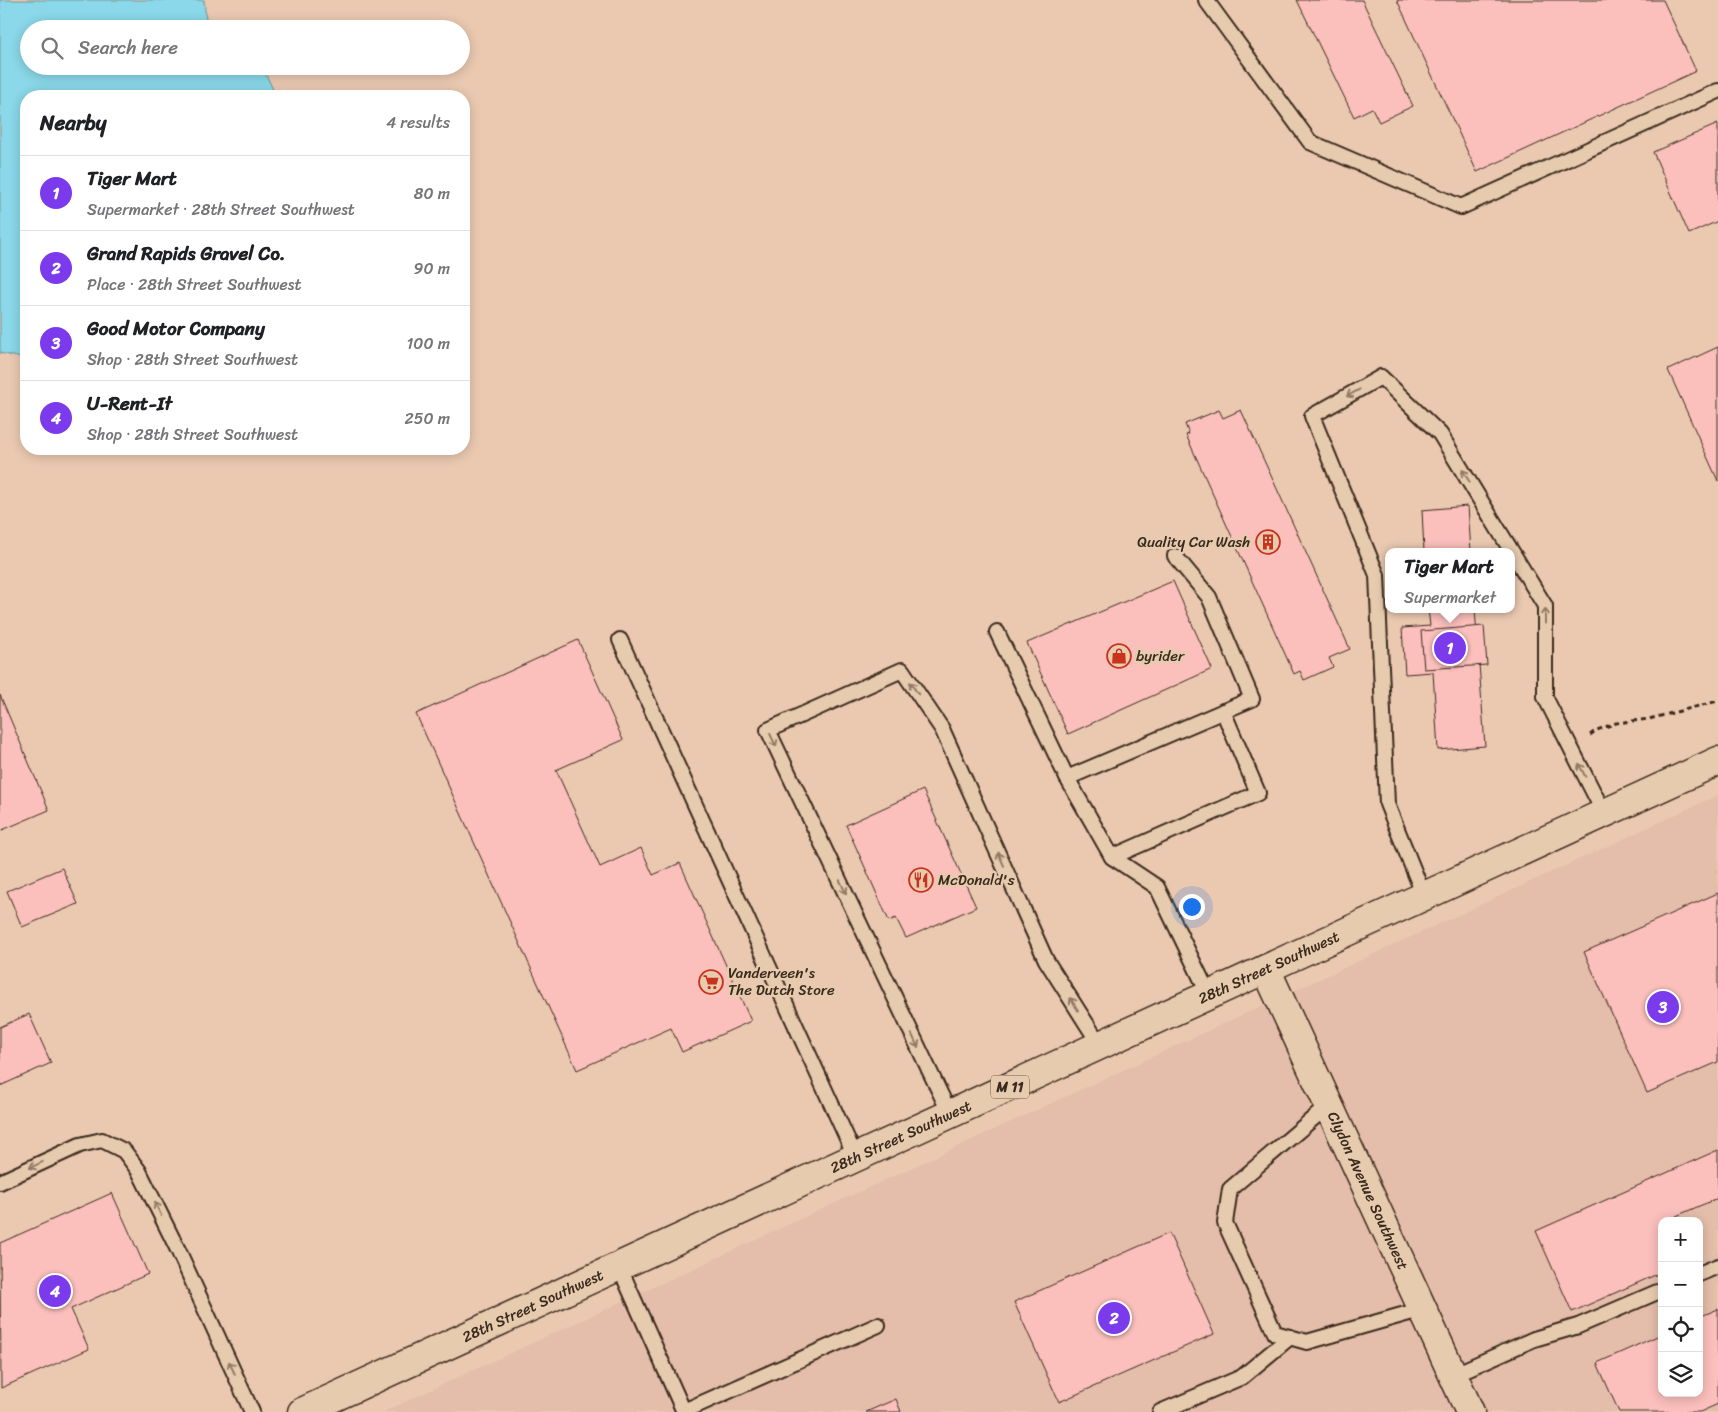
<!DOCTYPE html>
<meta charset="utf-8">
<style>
body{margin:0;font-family:Sriracha,sans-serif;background:#f2f2f2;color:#202124}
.controls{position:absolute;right:15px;bottom:15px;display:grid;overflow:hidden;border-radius:10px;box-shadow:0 2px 12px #0003}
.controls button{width:45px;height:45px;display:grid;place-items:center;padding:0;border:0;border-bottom:1px solid #e0e0e0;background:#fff;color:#202124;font:25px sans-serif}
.you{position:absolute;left:1191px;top:906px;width:18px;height:18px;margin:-12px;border:4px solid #fff;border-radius:50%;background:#1a73e8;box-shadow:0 0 0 8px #1a73e833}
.badge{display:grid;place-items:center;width:32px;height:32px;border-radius:50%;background:#7c3aed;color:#fff;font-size:16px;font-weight:700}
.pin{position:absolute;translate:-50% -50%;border:2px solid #fff;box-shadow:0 1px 5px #0006}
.popup{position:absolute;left:1385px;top:548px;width:130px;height:65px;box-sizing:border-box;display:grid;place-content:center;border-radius:10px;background:#fff;filter:drop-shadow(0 1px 4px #0005);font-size:16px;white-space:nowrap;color:#757577}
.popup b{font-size:19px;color:#202124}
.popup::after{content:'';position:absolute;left:50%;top:100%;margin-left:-10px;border:10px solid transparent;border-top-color:#fff}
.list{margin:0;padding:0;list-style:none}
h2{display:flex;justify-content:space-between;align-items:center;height:65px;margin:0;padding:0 20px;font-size:21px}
h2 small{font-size:16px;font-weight:400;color:#757577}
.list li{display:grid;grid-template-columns:32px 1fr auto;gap:15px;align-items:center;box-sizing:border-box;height:75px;padding:0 20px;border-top:1px solid #e0e0e0}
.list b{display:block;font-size:19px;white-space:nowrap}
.list p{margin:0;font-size:16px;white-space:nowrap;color:#757577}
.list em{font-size:16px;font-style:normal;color:#757577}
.icon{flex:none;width:28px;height:28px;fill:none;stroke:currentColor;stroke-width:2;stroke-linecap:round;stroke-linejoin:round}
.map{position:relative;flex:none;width:1718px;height:1412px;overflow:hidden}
.search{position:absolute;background:#fff;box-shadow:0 2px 12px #0003;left:20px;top:20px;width:450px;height:55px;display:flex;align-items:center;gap:12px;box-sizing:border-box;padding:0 18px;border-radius:28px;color:#757577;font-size:19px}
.panel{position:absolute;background:#fff;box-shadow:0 2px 12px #0003;left:20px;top:90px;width:450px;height:365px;border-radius:20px}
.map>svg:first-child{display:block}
.built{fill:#e5bdab;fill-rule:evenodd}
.water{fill:#8ad8e9;stroke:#6a9298}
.building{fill:#fbbfbc;stroke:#3b2a1e}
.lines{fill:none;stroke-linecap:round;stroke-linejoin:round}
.service-casing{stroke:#3b2a1e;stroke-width:18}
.minor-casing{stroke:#3b2a1e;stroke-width:31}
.primary-casing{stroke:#3b2a1e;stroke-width:31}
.path{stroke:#3b2a1e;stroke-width:3;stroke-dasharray:5 4;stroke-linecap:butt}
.service{stroke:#e7cbae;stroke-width:14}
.minor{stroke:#e7cbae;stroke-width:28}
.primary{stroke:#e7cbae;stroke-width:28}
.oneway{stroke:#917a66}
.labels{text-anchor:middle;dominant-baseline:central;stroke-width:5;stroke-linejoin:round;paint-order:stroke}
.shield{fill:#e7cbae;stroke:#6f5a49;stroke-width:1}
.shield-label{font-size:14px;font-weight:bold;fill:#3b2a1e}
.poi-label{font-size:15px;fill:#3b2a1e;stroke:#e7cbae;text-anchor:start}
.street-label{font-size:15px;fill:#3b2a1e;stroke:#e7cbae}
</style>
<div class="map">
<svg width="1718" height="1412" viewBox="0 0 1718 1412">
<rect width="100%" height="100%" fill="#ebc9b1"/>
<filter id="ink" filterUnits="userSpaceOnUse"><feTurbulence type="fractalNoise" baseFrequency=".02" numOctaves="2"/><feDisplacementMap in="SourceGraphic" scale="10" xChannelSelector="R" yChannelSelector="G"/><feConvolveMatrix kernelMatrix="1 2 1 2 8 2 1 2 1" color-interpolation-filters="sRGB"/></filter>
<g filter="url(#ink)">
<!-- built -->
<path class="built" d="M1718,795V1412H383ZM1662,1221H1699V1393H1662Z"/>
<!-- water -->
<polygon class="water" points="0,0 204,0 206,20 220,29 29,29 29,66 262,66 276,96 26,96 26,359 0,353"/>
<!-- building -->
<g class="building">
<polygon points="1297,0 1362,0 1413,106 1379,122 1372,108 1354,117"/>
<polygon points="1397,0 1663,0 1696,71 1477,172"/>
<polygon points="1718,124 1718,221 1689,234 1653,152"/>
<polygon points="1718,347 1718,481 1668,370"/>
<polygon points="1219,410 1223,418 1241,410 1350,649 1329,658 1333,667 1304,680 1300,671 1294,674 1186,435 1189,434 1185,424"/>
<polygon points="1468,506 1471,552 1424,552 1422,510"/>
<polygon points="1173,581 1212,669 1068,734 1027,643"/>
<polygon points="1428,609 1475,609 1485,746 1438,750 1433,672 1405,674 1402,628 1430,626"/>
<polygon points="1484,626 1487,665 1424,669 1421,631"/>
<polygon points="578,640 623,740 556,770 600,867 641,848 653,875 680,863 751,1021 682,1052 671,1028 577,1070 416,714"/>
<polygon points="0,695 49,810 0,831"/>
<polygon points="923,790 976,907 906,938 896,918 889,921 846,825"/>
<polygon points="62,868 78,904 22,927 7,891"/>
<polygon points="1718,893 1718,1062 1647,1093 1584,952"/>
<polygon points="29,1014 51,1063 0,1086 0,1027"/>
<polygon points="1718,1150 1718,1198 1676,1216 1678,1221 1662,1221 1662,1272 1572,1312 1536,1231"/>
<polygon points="112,1193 148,1274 71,1309 89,1349 1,1388 0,1243"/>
<polygon points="1169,1233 1214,1334 1059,1402 1014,1302"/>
<polygon points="1718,1309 1718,1404 1700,1412 1619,1412 1597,1363 1662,1334 1662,1393 1699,1393 1699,1317"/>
<polygon points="896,1399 901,1412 866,1412"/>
</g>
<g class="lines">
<!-- service casing -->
<g class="service-casing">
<g id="service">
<polyline points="1206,0 1310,142 1461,207 1718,91"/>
<polyline points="997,632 1067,778 1112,857 1157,887 1209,995"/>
<polyline points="620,640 856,1158"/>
<polyline points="1067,778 1252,699 1209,597 1175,556"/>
<polyline points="1112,857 1258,793 1223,711"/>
<polyline points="1424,896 1387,804 1377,575 1312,416 1381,377 1440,434 1545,606 1545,697 1604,813"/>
<polyline points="1329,1105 1230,1189 1225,1223 1275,1333 1307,1342 1423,1309"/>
<polyline points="950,1114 768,730 902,670 942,729 1046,960 1100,1045"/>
<polyline points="0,1182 80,1145 102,1140 124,1151 139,1171 179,1252 252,1412"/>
<polyline points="619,1266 684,1412"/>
<polyline points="1699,1274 1718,1266"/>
<polyline points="1453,1375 1534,1339 1578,1326 1662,1290"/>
<polyline points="684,1411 878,1325"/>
<polyline points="1160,1412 1242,1377 1290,1337"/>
</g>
</g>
<!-- minor casing -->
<g class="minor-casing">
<g id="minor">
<path id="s1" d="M1266,969L1470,1412"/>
</g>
</g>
<!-- primary casing -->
<g class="primary-casing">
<g id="primary">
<path id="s2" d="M302,1412L1718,761"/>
</g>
</g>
<!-- path -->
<polyline class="path" points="1590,735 1597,730 1616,723 1649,719 1718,701"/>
<!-- service -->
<use href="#service" class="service"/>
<!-- minor -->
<use href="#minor" class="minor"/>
<!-- primary -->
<use href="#primary" class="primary"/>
</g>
<!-- one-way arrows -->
<defs><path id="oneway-shaft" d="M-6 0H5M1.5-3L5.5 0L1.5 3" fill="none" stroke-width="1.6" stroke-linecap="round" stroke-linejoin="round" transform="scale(1.25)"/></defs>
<g class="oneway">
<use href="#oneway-shaft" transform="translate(1353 393) rotate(151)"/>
<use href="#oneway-shaft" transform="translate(1466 476) rotate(-121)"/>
<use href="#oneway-shaft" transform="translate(1545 616) rotate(-90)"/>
<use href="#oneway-shaft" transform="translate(914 688) rotate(-125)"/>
<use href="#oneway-shaft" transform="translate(773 740) rotate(65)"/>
<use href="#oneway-shaft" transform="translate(1582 770) rotate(-117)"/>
<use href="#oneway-shaft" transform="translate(1001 859) rotate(-114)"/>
<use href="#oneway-shaft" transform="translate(843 887) rotate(65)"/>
<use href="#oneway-shaft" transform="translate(1074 1004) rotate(-122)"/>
<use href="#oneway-shaft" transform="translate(915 1041) rotate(65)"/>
<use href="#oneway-shaft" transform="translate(36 1165) rotate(155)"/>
<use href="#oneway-shaft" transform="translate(158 1209) rotate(-116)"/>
<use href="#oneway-shaft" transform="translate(232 1368) rotate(-115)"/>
</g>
</g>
<!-- icons -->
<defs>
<g id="building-ring" transform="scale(1.25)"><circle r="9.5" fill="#e7cbae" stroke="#c8321e" stroke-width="1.5"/><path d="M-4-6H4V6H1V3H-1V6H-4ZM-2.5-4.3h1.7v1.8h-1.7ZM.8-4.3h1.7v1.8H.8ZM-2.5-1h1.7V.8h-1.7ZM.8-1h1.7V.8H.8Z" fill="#c8321e"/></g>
<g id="shop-ring" transform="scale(1.25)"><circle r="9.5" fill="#e7cbae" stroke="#c8321e" stroke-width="1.5"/><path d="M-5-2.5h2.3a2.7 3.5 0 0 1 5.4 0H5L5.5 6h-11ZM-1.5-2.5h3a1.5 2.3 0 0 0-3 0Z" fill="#c8321e"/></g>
<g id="restaurant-ring" transform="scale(1.25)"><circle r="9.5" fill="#e7cbae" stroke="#c8321e" stroke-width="1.5"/><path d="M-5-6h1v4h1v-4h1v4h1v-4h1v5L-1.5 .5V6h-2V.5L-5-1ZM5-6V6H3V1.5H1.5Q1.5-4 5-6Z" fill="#c8321e"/></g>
<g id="supermarket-ring" transform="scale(1.25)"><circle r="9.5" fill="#e7cbae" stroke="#c8321e" stroke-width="1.5"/><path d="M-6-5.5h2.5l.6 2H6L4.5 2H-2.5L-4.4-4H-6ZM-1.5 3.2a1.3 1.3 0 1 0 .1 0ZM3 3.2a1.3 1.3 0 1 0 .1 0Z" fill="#c8321e"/></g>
</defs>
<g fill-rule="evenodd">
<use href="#building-ring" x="1268" y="542"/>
<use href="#shop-ring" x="1119" y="656"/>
<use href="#restaurant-ring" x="921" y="880"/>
<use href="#supermarket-ring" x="711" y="982"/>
</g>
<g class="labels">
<!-- shield labels -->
<rect class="shield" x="991" y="1075.5" width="38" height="23" rx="4"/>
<g class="shield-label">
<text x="1010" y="1087">M 11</text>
</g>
<!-- poi labels -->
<g class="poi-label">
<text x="1250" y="542" text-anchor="end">Quality Car Wash</text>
<text x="1136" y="656">byrider</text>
<text x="938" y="880">McDonald's</text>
<text x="728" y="973">Vanderveen's<tspan x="728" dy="17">The Dutch Store</tspan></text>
</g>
<!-- street labels -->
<g class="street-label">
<text stroke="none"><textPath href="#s2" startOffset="1064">28th Street Southwest</textPath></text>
<text stroke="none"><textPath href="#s2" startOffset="659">28th Street Southwest</textPath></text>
<text stroke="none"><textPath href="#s1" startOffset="244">Clydon Avenue Southwest</textPath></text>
<text stroke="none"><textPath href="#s2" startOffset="254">28th Street Southwest</textPath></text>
</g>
</g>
</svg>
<div class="controls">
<button>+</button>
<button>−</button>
<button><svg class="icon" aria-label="locate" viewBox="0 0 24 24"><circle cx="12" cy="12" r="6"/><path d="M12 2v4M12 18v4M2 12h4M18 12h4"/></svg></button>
<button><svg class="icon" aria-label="layers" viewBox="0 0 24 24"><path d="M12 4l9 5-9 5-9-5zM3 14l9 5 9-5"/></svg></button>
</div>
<div class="you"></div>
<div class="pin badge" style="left:1450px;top:648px">1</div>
<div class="popup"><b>Tiger Mart</b>Supermarket</div>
<div class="pin badge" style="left:1114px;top:1318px">2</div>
<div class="pin badge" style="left:1663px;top:1007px">3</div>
<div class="pin badge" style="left:55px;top:1291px">4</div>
<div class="search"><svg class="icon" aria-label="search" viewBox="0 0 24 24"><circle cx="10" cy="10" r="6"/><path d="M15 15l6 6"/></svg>Search here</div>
<section class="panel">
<h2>Nearby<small>4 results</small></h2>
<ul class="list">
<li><span class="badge">1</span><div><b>Tiger Mart</b><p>Supermarket · 28th Street Southwest</p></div><em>80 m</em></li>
<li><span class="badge">2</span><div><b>Grand Rapids Gravel Co.</b><p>Place · 28th Street Southwest</p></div><em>90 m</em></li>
<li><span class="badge">3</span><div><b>Good Motor Company</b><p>Shop · 28th Street Southwest</p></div><em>100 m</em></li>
<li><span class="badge">4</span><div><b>U-Rent-It</b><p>Shop · 28th Street Southwest</p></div><em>250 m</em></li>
</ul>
</section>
</div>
